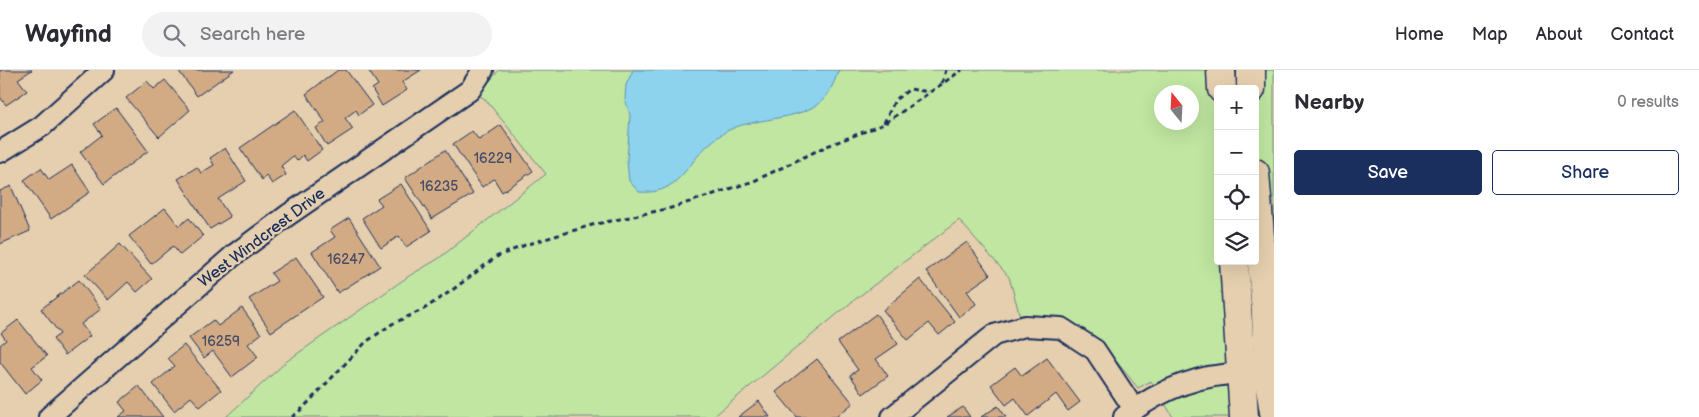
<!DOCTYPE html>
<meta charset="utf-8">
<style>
body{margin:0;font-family:"Balsamiq Sans",sans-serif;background:#f2f2f3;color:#2b2b33}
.controls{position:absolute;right:15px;top:15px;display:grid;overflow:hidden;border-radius:5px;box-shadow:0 5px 20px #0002}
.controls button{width:45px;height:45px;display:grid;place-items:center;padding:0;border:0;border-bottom:1px solid #e1e1e2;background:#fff;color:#2b2b33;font:25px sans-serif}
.compass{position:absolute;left:1154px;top:15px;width:45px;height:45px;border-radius:50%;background:#fff;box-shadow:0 5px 20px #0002;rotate:342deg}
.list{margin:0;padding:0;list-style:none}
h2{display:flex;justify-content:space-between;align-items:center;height:65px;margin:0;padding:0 20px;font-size:21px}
h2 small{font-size:16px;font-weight:400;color:#7c7c81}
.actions{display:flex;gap:10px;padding:15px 20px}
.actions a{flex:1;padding:11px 0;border:1px solid #1b2f5e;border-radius:5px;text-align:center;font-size:18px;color:#1b2f5e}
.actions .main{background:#1b2f5e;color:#fff}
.icon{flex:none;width:28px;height:28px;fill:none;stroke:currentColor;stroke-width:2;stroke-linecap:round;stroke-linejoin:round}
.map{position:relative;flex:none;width:1274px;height:347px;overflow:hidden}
header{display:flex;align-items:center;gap:30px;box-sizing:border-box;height:70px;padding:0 25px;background:#fff;border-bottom:1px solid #e1e1e2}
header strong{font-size:24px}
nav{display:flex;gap:28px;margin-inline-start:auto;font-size:18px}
.search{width:350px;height:45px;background:#f2f2f3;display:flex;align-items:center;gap:12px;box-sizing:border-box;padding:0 18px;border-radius:28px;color:#7c7c81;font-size:19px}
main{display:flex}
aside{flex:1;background:#fff}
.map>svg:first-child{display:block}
.green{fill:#c0e6a1;stroke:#6e8a80;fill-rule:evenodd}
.water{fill:#8dd3ee;stroke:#5f91b4}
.building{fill:#d2ab84;stroke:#1b2f5e}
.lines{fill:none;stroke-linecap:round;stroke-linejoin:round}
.street-casing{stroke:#1b2f5e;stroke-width:24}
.secondary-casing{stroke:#1b2f5e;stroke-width:31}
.path{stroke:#1b2f5e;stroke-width:3;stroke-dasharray:5 4;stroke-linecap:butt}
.street{stroke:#e5cfae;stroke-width:20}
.secondary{stroke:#e5cfae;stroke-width:28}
.labels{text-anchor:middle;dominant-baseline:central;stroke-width:4.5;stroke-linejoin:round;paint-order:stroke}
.number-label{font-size:14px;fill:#494e68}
.street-label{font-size:16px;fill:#1b2f5e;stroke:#e5cfae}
</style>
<header>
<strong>Wayfind</strong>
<div class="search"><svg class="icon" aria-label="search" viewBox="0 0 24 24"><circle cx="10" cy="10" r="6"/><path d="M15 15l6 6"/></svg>Search here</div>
<nav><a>Home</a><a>Map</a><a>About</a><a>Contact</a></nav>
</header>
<main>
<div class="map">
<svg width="1274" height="347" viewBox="0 0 1274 347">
<rect width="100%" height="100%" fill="#e5cfae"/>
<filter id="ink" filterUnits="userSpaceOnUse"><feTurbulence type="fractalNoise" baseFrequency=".02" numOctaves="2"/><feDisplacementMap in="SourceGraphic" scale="10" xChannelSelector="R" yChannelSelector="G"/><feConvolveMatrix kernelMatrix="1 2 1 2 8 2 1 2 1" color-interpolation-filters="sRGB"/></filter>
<g filter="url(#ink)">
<!-- green -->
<path class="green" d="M499,0H1274V347H1173L1151,311L1138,318C1105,277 1078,239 1020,246L1009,207L959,150L853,231L713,347H226L287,291L409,206L438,189L546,104L485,29L478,25ZM1218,19H1255V191H1218ZM1162,22H1192V52H1162Z"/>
<!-- water -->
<path class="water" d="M633,0H839C836,8 832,17 828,24C809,52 756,46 729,60C721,64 711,72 705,78C683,101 675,125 639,122L629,111L627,91L630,45L625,29L626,15Z"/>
<!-- building -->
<g class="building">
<polygon points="0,0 32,0 18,9 27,21 6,35 0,27"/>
<polygon points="178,0 234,0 197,26"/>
<polygon points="338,0 346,0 372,35 359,45 356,40 345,48 353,59 327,76 316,58 325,52 306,24"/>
<polygon points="368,0 421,0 402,12 407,20 382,36 372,19 378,15"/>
<polygon points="165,10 190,40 159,67 126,28 147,11 154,19"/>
<polygon points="116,38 148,81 104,114 80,82 102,65 94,54"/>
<polygon points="295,40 322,80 307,91 303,85 297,91 293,86 281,96 286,105 272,114 266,105 262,110 240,78"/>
<polygon points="501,55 533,101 502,122 494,109 482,117 453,74 472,61 479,70"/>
<polygon points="225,78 246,111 218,129 230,147 210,159 178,109 197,97 201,103 214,95 210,88"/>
<polygon points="445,80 473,124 432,149 405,108"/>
<polygon points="72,95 90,122 51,149 24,110 41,98 49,110"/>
<polygon points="401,114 431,161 406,177 399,166 381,178 362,148 382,135 377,129"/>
<polygon points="11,116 30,161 0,174 0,121"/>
<polygon points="165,138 179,156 189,148 203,166 180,185 173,176 151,194 129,166"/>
<polygon points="349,148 380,196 338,223 312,182 335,167 330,160"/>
<polygon points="967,172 990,205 967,221 976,234 959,247 926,201"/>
<polygon points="120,174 152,209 137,222 128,212 108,230 85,205"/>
<polygon points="296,187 323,227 271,262 249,229 277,211 271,203"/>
<polygon points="920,209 955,252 939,265 929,253 908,270 883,240"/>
<polygon points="79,210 101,239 81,254 90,266 65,285 53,269 60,264 41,239"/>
<polygon points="242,238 261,264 248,274 258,287 232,307 213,281 204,288 189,268 213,250 218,256"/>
<polygon points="876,244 898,274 876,289 888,306 863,324 850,305 858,300 838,272"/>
<polygon points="18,250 47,286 32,297 42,310 25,324 0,292 0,275 6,270 1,263"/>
<polygon points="184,275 221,320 200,337 191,327 174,341 153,314 175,296 168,288"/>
<polygon points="1047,288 1080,332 1068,341 1056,324 1028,346 1015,328 1006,335 991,315 1015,297 1022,306"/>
<polygon points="817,289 853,333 836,347 797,347 776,322"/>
<polygon points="139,316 163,347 118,347 126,341 119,332"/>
<polygon points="759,331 770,347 738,347"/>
<polygon points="998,336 1006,347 981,347"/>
<polygon points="963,337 970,347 947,347"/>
</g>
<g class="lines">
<!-- street casing -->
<g class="street-casing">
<g id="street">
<polyline points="0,82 42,56 104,0"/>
<polyline points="49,347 234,185 288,145 470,20 483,0"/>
<polyline points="892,347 994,265 1025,256 1061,258 1095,280 1134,339"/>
<path d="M1124,347C1162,318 1205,301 1253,304"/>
</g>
</g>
<!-- secondary casing -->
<g class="secondary-casing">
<g id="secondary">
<polyline points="1221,0 1222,19"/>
<polyline points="1251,0 1251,19"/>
<polyline points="1255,103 1266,242 1268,305 1274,342"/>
<polyline points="1234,191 1244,347"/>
</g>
</g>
<!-- path -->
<g class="path">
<polyline points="942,13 946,0"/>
<polyline points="884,53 895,30 910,19 929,22"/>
<polyline points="292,347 302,339 366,272 392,254 424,239 451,221 496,187 525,175 592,155 671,138 754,111 827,76 884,54 962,0"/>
</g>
<!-- street -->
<use href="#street" class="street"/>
<!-- secondary -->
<use href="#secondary" class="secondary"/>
</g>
</g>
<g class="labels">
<!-- number labels -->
<g class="number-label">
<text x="493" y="88">16229</text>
<text x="439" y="116">16235</text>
<text x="346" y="189">16247</text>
<text x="221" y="271">16259</text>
</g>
<!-- street labels -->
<g class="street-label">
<text transform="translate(262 168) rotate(-37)">West Windcrest Drive</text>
</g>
</g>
</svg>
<div class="controls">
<button>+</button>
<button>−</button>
<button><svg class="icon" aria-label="locate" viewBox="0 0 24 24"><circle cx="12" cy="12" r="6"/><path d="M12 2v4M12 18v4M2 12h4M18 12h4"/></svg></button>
<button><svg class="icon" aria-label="layers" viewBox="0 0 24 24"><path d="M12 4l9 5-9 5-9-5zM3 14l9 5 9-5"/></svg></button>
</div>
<svg class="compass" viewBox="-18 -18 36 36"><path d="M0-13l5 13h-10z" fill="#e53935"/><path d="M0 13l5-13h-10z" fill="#7c7c81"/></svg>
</div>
<aside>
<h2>Nearby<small>0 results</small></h2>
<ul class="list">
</ul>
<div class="actions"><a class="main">Save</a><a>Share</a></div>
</aside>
</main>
